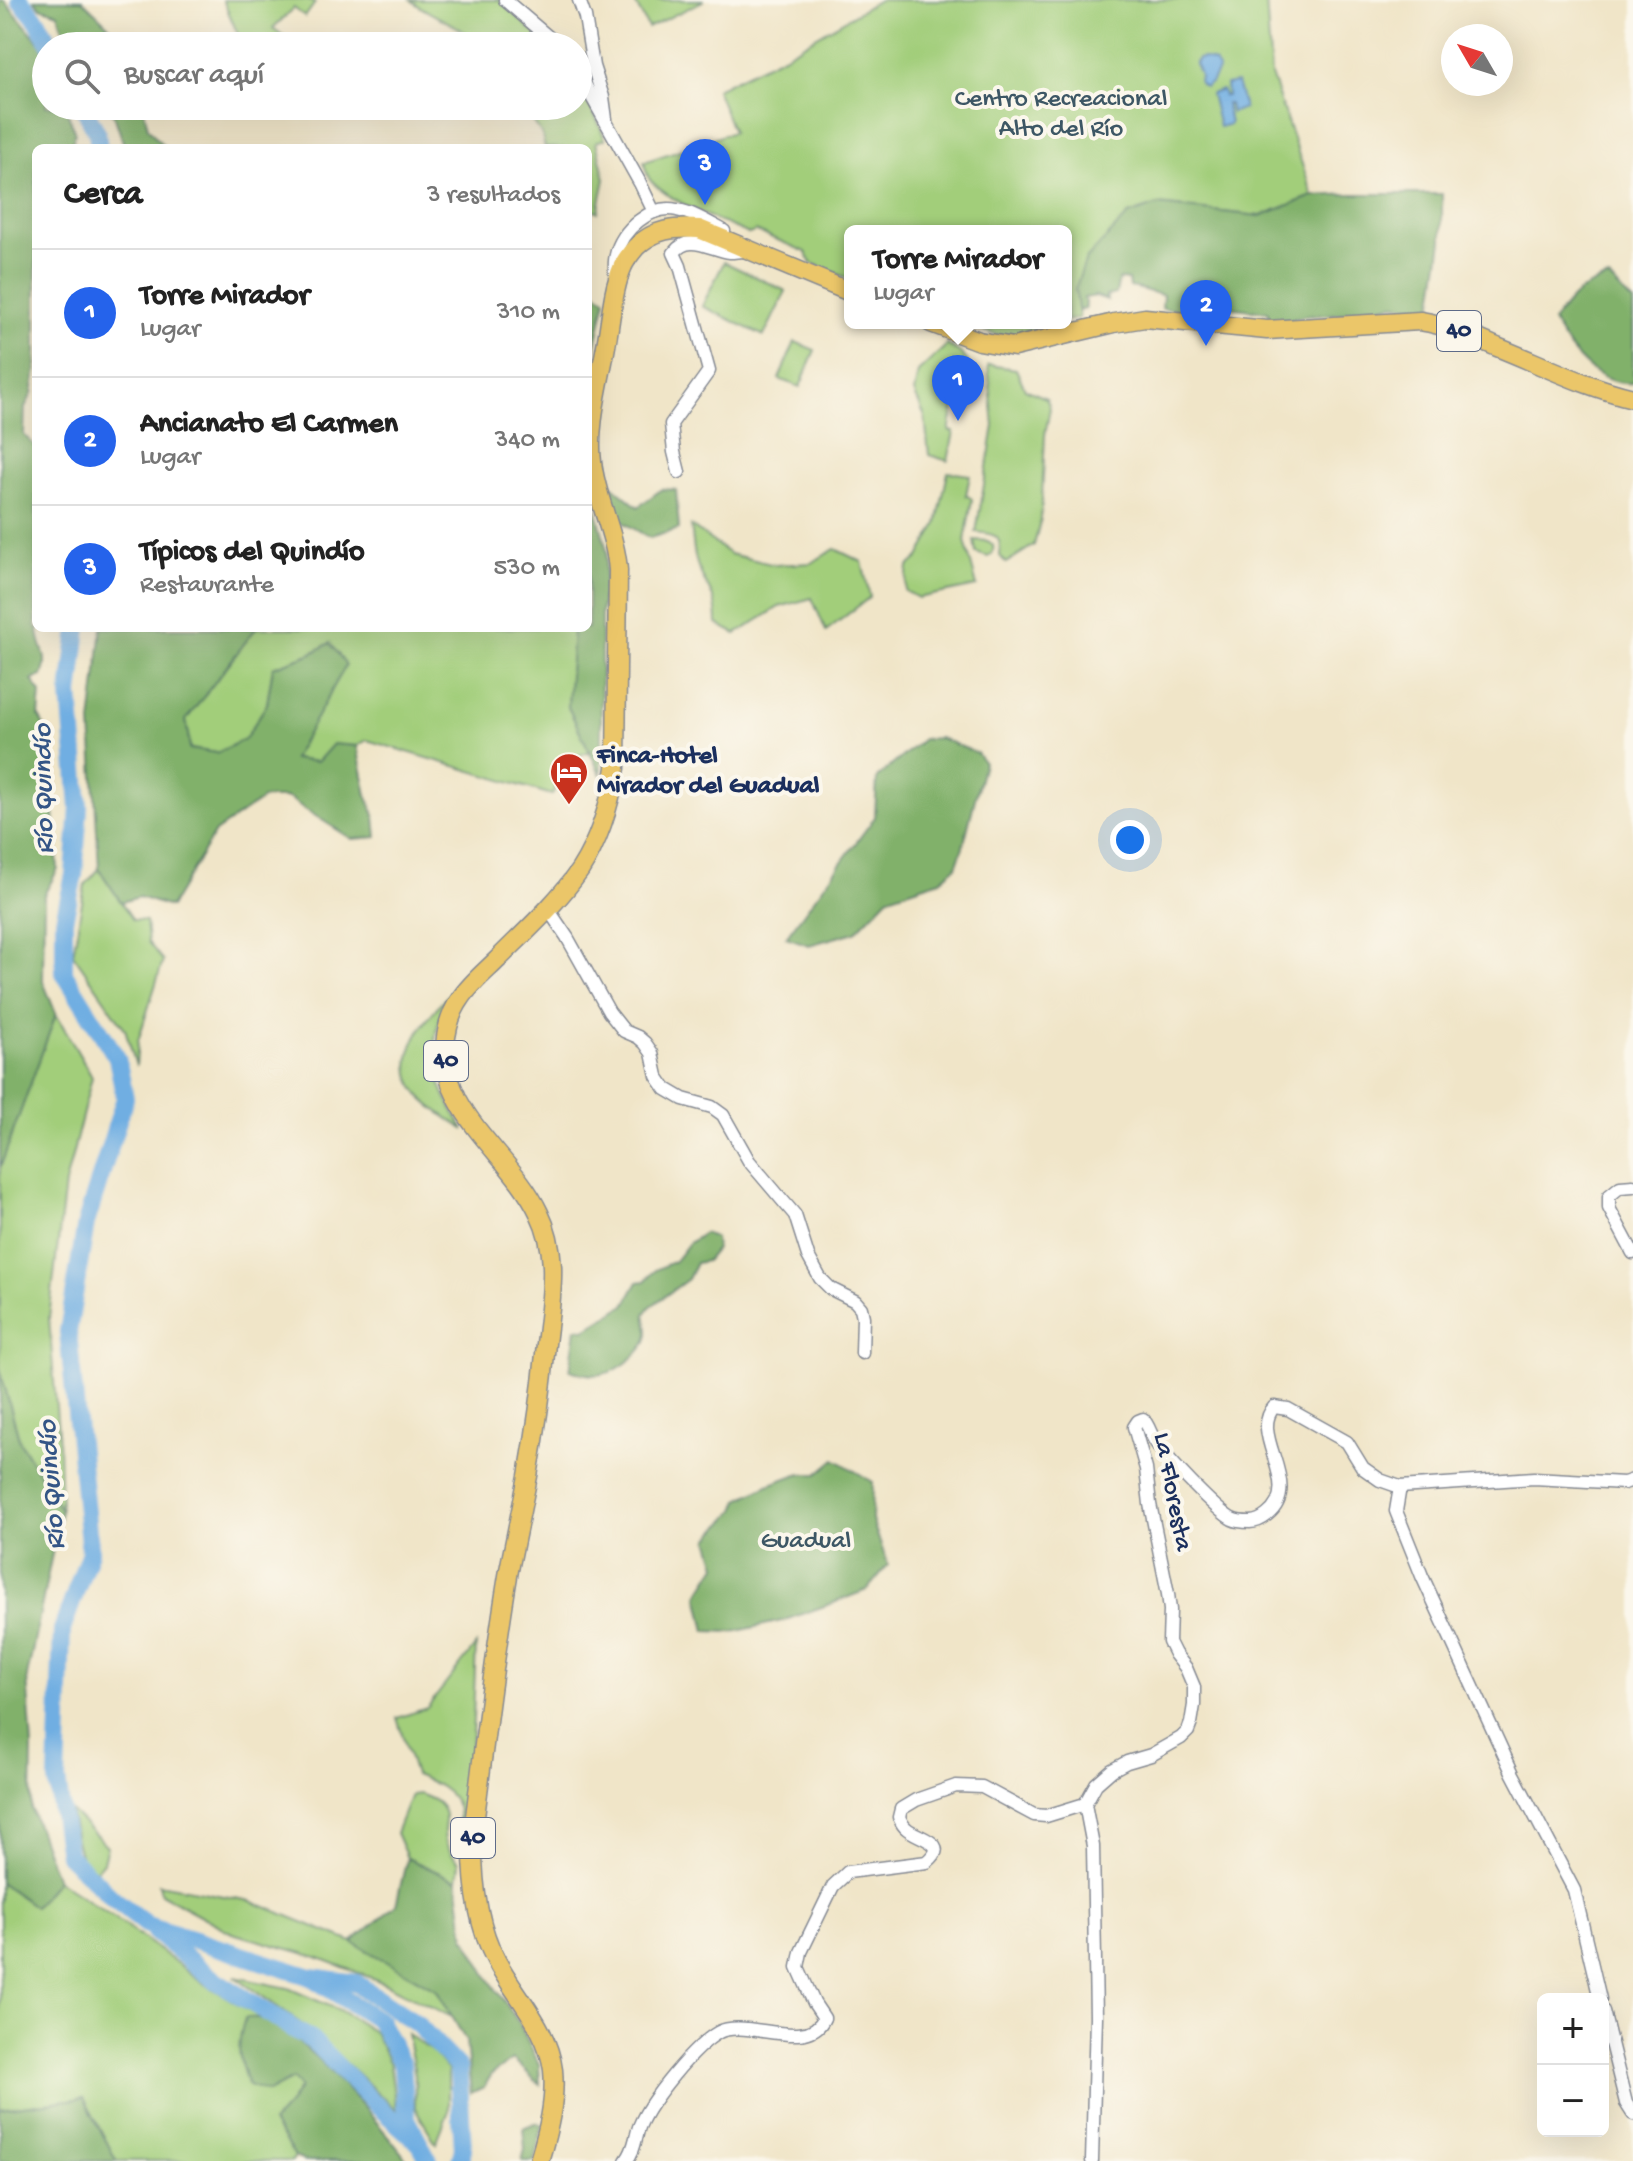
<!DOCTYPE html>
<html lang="es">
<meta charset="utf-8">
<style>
body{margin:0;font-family:"Gochi Hand",sans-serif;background:#f6f6f6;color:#222}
.controls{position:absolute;right:24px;bottom:24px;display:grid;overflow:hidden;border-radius:12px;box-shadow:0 8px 32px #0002}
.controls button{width:72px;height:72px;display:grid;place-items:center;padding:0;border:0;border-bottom:2px solid #e0e0e0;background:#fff;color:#222;font:40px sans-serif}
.compass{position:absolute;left:1441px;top:24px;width:72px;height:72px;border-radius:50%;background:#fff;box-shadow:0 8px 32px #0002;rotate:309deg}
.you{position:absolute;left:1130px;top:840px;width:28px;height:28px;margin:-20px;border:6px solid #fff;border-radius:50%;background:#1a73e8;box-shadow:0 0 0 12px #1a73e833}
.badge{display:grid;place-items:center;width:52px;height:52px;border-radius:50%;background:#2563eb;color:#fff;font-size:26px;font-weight:700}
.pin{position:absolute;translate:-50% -66px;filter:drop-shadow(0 2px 4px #0008)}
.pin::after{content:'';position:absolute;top:42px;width:28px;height:24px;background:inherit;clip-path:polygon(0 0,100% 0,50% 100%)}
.popup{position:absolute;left:844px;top:225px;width:228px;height:104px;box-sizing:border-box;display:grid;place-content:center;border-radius:12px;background:#fff;filter:drop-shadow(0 2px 6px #0005);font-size:26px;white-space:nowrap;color:#767676}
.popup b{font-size:30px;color:#222}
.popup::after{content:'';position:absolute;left:50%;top:100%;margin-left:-16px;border:16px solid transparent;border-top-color:#fff}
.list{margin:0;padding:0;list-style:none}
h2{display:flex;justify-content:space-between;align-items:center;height:104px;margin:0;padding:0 32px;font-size:34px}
h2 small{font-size:26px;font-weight:400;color:#767676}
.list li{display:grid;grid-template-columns:52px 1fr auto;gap:24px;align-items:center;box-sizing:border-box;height:128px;padding:0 32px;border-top:2px solid #e0e0e0}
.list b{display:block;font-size:30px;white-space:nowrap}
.list p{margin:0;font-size:26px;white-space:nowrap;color:#767676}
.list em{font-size:26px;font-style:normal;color:#767676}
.icon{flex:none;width:44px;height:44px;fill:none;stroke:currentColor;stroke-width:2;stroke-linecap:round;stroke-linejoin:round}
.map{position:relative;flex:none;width:1633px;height:2161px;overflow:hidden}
.search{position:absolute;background:#fff;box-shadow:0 8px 32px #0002;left:32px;top:32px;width:560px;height:88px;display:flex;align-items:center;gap:20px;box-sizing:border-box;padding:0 28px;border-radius:44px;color:#767676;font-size:30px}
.panel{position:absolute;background:#fff;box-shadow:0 8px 32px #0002;left:32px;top:144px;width:560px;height:488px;border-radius:12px}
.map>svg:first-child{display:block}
.green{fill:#a2ce7a;stroke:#5e7e6c;stroke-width:2}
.forest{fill:#81b16a;stroke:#4e7064;stroke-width:2}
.water{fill:#6faee2;stroke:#456ea0;stroke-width:2}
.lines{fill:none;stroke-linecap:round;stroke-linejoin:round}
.river{stroke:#6faee2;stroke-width:18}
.minor-casing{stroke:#868a93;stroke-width:15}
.primary-casing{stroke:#868a93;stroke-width:21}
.minor{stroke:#fff;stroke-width:12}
.primary{stroke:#ebc669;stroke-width:18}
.labels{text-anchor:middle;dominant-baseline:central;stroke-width:8;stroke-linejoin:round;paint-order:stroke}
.shield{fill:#fbf7ec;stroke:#5e6b89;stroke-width:2}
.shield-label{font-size:24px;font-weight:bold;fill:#1b2f5e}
.park-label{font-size:26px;fill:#3d5765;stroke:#fbf7ec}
.poi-label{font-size:26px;font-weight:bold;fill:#1b2f5e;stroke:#fbf7ec;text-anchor:start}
.street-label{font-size:26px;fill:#1b2f5e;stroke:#fbf7ec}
.water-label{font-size:28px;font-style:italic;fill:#345586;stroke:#fbf7ec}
</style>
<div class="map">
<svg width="1633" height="2161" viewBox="0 0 1633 2161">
<rect width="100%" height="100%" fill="#fbf7ec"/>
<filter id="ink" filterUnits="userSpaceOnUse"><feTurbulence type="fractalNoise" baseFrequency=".0125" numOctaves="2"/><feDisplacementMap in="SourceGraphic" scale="16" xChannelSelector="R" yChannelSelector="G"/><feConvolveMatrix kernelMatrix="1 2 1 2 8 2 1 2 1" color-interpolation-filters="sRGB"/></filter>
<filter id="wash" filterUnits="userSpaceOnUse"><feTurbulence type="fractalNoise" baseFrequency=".006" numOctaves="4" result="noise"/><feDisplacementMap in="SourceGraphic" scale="32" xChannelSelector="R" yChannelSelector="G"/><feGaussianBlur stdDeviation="1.8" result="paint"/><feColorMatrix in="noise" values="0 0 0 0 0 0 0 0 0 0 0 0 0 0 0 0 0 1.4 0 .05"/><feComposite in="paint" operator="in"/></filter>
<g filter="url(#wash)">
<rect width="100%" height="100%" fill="#f0e5c8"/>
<!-- green -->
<g class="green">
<polygon points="223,0 307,0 315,3 305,17 294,8 273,28 285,37 278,46 243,46"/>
<path d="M411,0H499L549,46H480C460,22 433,19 411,0Z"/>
<polygon points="634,0 703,0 703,1 648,28"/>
<path d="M879,0H1266L1271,75L1313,196L1260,216L1158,205L1128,215L1078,310L1079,318L1066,321V231H850V279L811,263L806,252L756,231L749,234C722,222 669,202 650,180C647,175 645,168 644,162L733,132L716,89L783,56Z"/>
<polygon points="578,83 598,122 605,139 596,142 605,179 598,212 588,206 588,148 545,148 542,135 522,106 578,106"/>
<polygon points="724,262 786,291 764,336 702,306"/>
<polygon points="959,323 1059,323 1009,335 997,335"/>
<polygon points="795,342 815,350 800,387 779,379"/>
<path d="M947,345C967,355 972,364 974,387L965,385L963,389H958L949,431L954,432L948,461L929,455L925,417L914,392L918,372Z"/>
<path d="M988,365L1016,369L1025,389L1046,398L1050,408L1045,435L1041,518L1034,545L1006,563L1000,556C1002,534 994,534 976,532L994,426Z"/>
<polygon points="948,472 970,475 966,495 972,499 965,541 977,586 918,598 905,591 908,567 919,557 937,524"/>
<path d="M691,526L730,554L775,565L811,563L835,549L862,562L870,597L826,631L812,598L779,607L736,634L717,624C717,591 706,590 697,564C693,552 693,538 691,526Z"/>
<path d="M974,540L988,541L993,545C994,551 993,554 988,557L976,553Z"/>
<polygon points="256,628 573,628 568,707 590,751 570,759 552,795 367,740 357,746 333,745 318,762 292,759 330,643 310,654 273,667 267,704 245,739 217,753 190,749 186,720"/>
<polygon points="99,869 133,920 146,921 148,942 163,961 138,1041 136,1066 125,1029 73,954 85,885"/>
<path d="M473,969C461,984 449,1000 441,1017C424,1056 443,1098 465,1130C451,1120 431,1109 420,1096C382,1051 445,1000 473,969Z"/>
<polygon points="56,1014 92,1077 65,1184 49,1318 59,1444 61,1510 20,1442 0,1370 0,1168"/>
<path d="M476,1645L473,1719L465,1836L459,1835C456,1827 459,1819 458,1810C454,1790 431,1781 415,1775L397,1718L427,1708Z"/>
<path d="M420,1794C426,1797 434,1799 438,1803C449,1813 444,1822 444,1833C444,1845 451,1854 459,1862L457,1881L407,1858L396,1833L411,1795Z"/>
<path d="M70,1810L107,1846L103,1862L95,1871C91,1868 87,1866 84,1862C76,1853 74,1823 70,1810Z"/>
<polygon points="57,1880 121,1922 205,1984 261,2018 244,2019 268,2092 293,2078 300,2087 288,2106 272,2123 295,2156 292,2161 119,2161 116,2160 84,2098 0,2109 0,1882 35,1907"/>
<polygon points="159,1884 251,1901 352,1942 437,1990 452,2017 377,1980 317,1957 232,1933 161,1894"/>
<polygon points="235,1977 288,1988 339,2010 374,2032 390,2064 396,2110 313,2032"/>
<polygon points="407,2034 433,2052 448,2070 448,2113 436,2143 415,2108 415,2074"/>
</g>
<!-- forest -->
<g class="forest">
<path d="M0,0H4L41,44L46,58V106H65L75,133L71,148H36V370L32,394L25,407L24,435L36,447V628H40L38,631C40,651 50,655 42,676L32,680L41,693L39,717L48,733L53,749L52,785L58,869L44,895L43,981L56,1014L0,1168Z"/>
<polygon points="34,0 82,0 112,29 121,46 69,46 58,13 40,7"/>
<polygon points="107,106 143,106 148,128 165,148 125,148 115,118"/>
<path d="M1352,194H1442V241L1432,309L1394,304L1338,314L1304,316L1290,320H1268V312L1204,304L1185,311L1162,308L1163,295C1151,293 1141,288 1129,287L1128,280L1119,279L1116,294L1106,296L1107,300L1096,296L1084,298L1086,308L1078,310L1075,289L1086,259L1128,215L1158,205L1260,216L1313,196Z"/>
<path d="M1609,278L1633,303V383C1596,386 1569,351 1553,322C1570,298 1580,287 1609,278Z"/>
<polygon points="588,286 606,299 588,379"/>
<polygon points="588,478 607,551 601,614 601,775 568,707 573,628 588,628"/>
<polygon points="603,478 638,507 662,489 676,490 679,529 650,538 614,517"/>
<polygon points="102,628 256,628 186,720 190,749 217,753 245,739 267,704 273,667 310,654 330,643 346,665 293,759 317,762 333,744 357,746 367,795 375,817 377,837 352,839 303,808 289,798 264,798 215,832 170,907 139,897 121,902 99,869 91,723"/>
<polygon points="940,738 977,753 984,763 963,847 956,867 940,880 889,897 855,932 809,945 786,937 875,817 877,778 923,739"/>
<path d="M704,1233L715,1238L716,1249L706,1261L696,1263L688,1279L650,1307L645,1314C646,1320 648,1327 648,1333C647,1351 618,1372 602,1374C592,1376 579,1373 570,1370L576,1328L585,1329L625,1305L638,1282L645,1281L655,1270L675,1261L689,1243Z"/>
<polygon points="0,1370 20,1442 61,1510 27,1677 32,1747 31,1809 57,1880 35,1907 0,1882"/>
<polygon points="835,1459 873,1482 872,1520 888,1565 867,1590 833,1603 782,1621 733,1632 706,1631 698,1595 717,1565 709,1539 735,1510 739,1500 768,1485 797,1474 817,1474"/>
<polygon points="407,1858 457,1881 465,1937 489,1979 519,2023 539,2064 540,2085 513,2059 492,2074 484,2087 471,2093 466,2041 437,1990 352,1942 396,1905"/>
<path d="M245,2018C251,2018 257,2017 263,2019C304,2033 380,2125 408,2161H304L295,2156L272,2123L288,2106L300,2087L293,2079L268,2092L248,2085C238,2059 236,2046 245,2018Z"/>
<polygon points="84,2098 116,2160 119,2161 0,2161 0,2109"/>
<polygon points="535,2123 543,2125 534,2161 522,2161 525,2149 523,2128"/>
</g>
<!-- water -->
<g class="water">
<polygon points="1203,58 1214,62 1219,68 1211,83 1205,87 1199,83 1200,75 1195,64 1198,59"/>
<polygon points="1237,83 1244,108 1231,113 1229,104 1226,104 1230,124 1219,127 1211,94 1222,90 1224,96 1227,96 1226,85"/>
</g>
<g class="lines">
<!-- river -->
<g class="river">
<polyline points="20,0 37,20 51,46"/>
<polyline points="83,106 97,133 99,148"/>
<polyline points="78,628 70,694 79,807 74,875 64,920 64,973 117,1058 125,1098 86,1223 68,1332 90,1552 62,1630 57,1780 68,1855 114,1899 147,1925 311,1977 356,1983 417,2024 458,2067 463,2149 460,2161"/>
<polyline points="155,1932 212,1978 313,2041 373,2102 419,2143"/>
<polyline points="317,1981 379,2021 402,2065 406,2117 429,2161"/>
</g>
</g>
</g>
<g filter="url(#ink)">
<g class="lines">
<!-- minor casing -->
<g class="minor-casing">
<g id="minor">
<polyline points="505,0 559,46"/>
<polyline points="579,0 585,17 593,66 603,97 606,119"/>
<polyline points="578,72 640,183 654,212"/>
<path d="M615,274C615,268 614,261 616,255C621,230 651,204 677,210C694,213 709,223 724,231"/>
<path d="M679,472L674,452L671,424L709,371L680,266L674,253C688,232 711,250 730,252C735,252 739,251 744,251"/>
<polyline points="548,909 567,937 609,1012 624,1031 638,1037 645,1043 652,1053 657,1076 666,1089 683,1099 712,1107 723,1115 749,1161 795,1215 808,1256 820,1278 831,1289 855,1301 861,1308 863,1317 862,1353"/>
<polyline points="1633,1186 1620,1187 1609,1196 1609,1208 1633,1253"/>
<polyline points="1400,1487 1396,1511 1422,1576 1513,1774 1574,1890 1600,1999"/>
<polyline points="1603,2011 1626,2103 1633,2114"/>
<path d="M626,2161C635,2150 635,2139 639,2127C650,2100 694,2046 719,2032C746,2018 809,2053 824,2018L814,2003L798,1967L801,1952L833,1886L848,1872L927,1862C952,1842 916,1838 906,1828C902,1825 901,1821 899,1817L901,1809L916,1800L956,1786L982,1787L1034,1815L1046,1816L1085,1804"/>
<path d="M1092,2161L1096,2017L1093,1846L1085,1804L1096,1784L1112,1770L1127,1762L1151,1755L1181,1738L1188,1731L1191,1723L1194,1705V1687L1186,1668L1175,1654L1169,1642L1170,1610L1168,1594L1150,1504L1146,1469L1134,1427L1138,1421L1143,1419C1149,1426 1150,1433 1155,1441C1164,1456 1217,1511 1232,1519C1238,1522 1244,1522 1250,1522C1257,1522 1262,1519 1267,1515C1305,1485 1248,1435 1274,1407L1288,1409L1347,1442L1363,1468L1380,1480L1400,1487L1534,1478L1624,1483L1633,1480"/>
</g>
</g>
<!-- primary casing -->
<g class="primary-casing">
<g id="primary">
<path d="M931,323L979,341L1014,347L1114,323L1145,318L1267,330L1420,321C1447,325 1472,336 1497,347C1542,365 1586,387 1633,398"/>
<path d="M539,2161C548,2131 556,2101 553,2070C548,2028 515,1996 496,1960C476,1923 472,1875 473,1833C484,1746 494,1657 509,1570C515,1539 522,1507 528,1476C536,1432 542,1388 546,1344C549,1318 553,1292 552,1266C551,1248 547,1229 539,1213C511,1153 436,1112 446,1037C448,1024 453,1009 461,998C471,983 486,971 498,959C527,930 557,903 580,870C600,839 610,804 616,768L618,570C615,532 596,499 592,462C587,424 601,378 607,340C611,317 613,289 622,268C625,260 631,253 636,247C654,229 675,227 699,229L850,292"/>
</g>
</g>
<!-- minor -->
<use href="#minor" class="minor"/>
<!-- primary -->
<use href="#primary" class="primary"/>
</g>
</g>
<!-- icons -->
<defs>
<g id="hotel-pin" transform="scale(2)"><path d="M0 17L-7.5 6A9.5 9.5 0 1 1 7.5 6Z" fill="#c8321e" stroke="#fbf7ec"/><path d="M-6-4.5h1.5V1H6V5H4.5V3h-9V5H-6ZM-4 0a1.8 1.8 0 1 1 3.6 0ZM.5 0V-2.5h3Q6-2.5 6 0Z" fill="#fff"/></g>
</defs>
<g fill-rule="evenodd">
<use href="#hotel-pin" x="569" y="772"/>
</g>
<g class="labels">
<!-- shield labels -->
<g class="shield">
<rect x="1437" y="311" width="44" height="40" rx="6"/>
<rect x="424" y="1041" width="44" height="40" rx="6"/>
<rect x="451" y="1818" width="44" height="40" rx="6"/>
</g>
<g class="shield-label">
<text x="1459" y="331">40</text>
<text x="446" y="1061">40</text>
<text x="473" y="1838">40</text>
</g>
<!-- park labels -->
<g class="park-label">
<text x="1061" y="100">Centro Recreacional<tspan x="1061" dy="30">Alto del Río</tspan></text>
<text x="806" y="1542">Guadual</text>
</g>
<!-- poi labels -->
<g class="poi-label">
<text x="597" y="757">Finca-Hotel<tspan x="597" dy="30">Mirador del Guadual</tspan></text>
</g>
<!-- street labels -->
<g class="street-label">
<text transform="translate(1171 1492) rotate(79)">La Floresta</text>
</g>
<!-- water labels -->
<g class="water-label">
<text transform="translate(45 789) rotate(-91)">Río Quindío</text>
<text transform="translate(53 1485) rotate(-94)">Río Quindío</text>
</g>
</g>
</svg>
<div class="controls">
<button>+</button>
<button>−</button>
</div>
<svg class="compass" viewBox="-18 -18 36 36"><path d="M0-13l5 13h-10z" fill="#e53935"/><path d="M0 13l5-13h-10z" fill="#767676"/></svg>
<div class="you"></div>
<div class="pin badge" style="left:958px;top:421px">1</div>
<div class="popup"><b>Torre Mirador</b>Lugar</div>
<div class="pin badge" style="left:1206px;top:346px">2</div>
<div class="pin badge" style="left:705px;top:205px">3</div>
<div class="search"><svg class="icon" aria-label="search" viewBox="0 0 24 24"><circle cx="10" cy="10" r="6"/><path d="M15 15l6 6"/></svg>Buscar aquí</div>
<section class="panel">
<h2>Cerca<small>3 resultados</small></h2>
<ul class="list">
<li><span class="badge">1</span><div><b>Torre Mirador</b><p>Lugar</p></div><em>310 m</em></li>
<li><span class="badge">2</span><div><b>Ancianato El Carmen</b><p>Lugar</p></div><em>340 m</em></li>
<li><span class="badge">3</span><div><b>Típicos del Quindío</b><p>Restaurante</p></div><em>530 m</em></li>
</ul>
</section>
</div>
